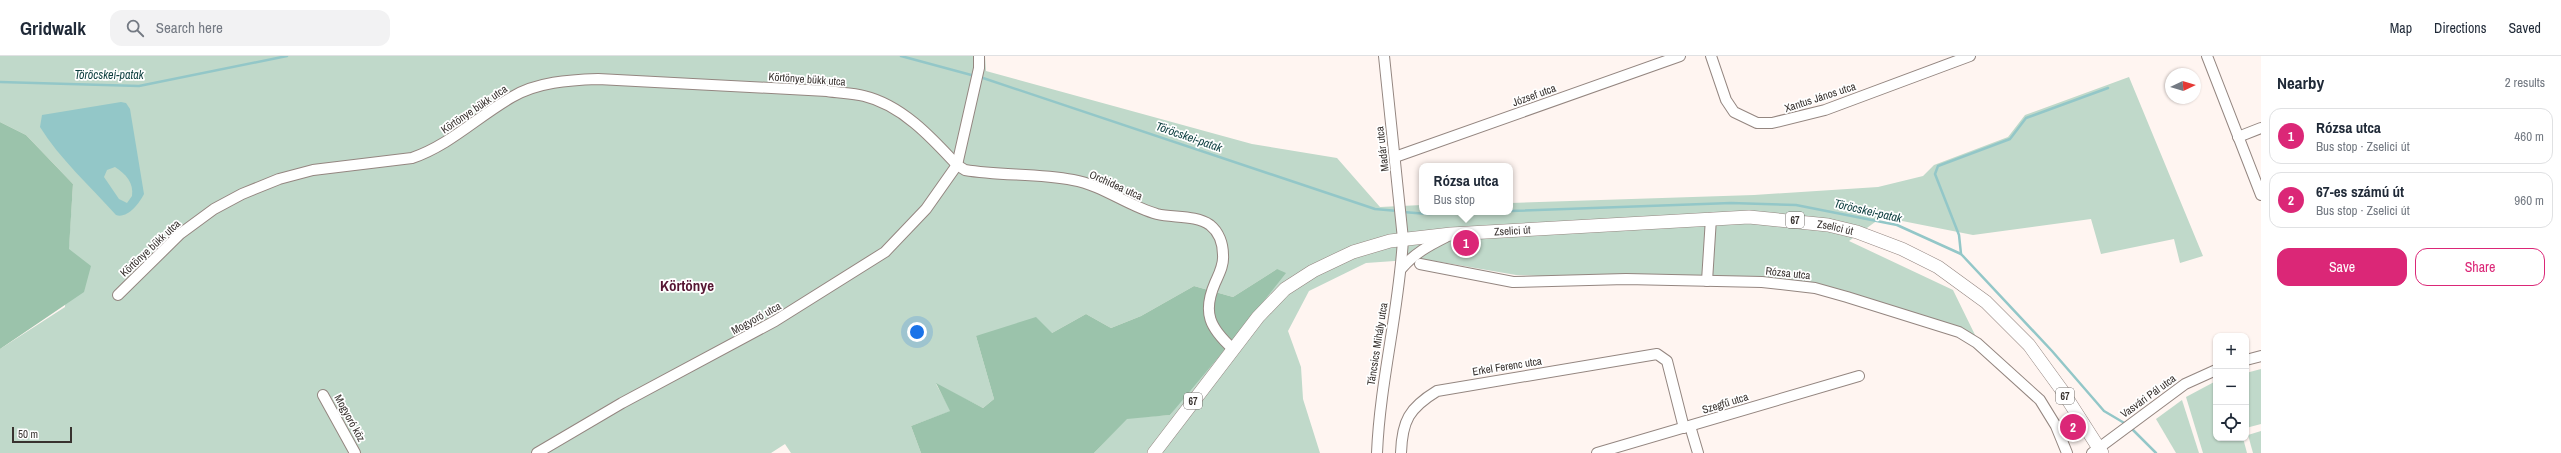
<!DOCTYPE html>
<meta charset="utf-8">
<style>
body{margin:0;font-family:"Archivo Narrow",sans-serif;background:#f2f2f3;color:#1f2937}
.controls{position:absolute;right:12px;bottom:12px;display:grid;overflow:hidden;border-radius:8px;box-shadow:0 1px 3px #0004}
.controls button{width:36px;height:36px;display:grid;place-items:center;padding:0;border:0;border-bottom:1px solid #e0e1e3;background:#fff;color:#1f2937;font:20px sans-serif}
.compass{position:absolute;left:2165px;top:12px;width:36px;height:36px;border-radius:50%;background:#fff;box-shadow:0 1px 3px #0004;rotate:86deg}
.scale{position:absolute;left:12px;bottom:10px;width:60px;box-sizing:border-box;padding-left:4px;border:2px solid #38322f;border-top:0;font-size:11px;line-height:14px;white-space:nowrap;color:#38322f;-webkit-text-stroke:3px #fff;paint-order:stroke}
.you{position:absolute;left:917px;top:276px;width:14px;height:14px;margin:-10px;border:3px solid #fff;border-radius:50%;background:#1a73e8;box-shadow:0 0 0 6px #1a73e833}
.badge{display:grid;place-items:center;width:26px;height:26px;border-radius:50%;background:#db2777;color:#fff;font-size:13px;font-weight:700}
.pin{position:absolute;translate:-50% -50%;border:2px solid #fff;box-shadow:0 1px 4px #0006}
.popup{position:absolute;left:1419px;top:107px;width:94px;height:52px;box-sizing:border-box;display:grid;place-content:center;border-radius:8px;background:#fff;filter:drop-shadow(0 1px 3px #0005);font-size:13px;white-space:nowrap;color:#747a83}
.popup b{font-size:15px;color:#1f2937}
.popup::after{content:'';position:absolute;left:50%;top:100%;margin-left:-8px;border:8px solid transparent;border-top-color:#fff}
.list{margin:0;padding:0;list-style:none}
h2{display:flex;justify-content:space-between;align-items:center;height:52px;margin:0;padding:0 16px;font-size:17px}
h2 small{font-size:13px;font-weight:400;color:#747a83}
.list li{display:grid;grid-template-columns:26px 1fr auto;gap:12px;align-items:center;box-sizing:border-box;height:56px;margin:0 8px 8px;padding:0 8px;border:1px solid #e0e1e3;border-radius:12px}
.list b{display:block;font-size:15px;white-space:nowrap}
.list p{margin:0;font-size:13px;white-space:nowrap;color:#747a83}
.list em{font-size:13px;font-style:normal;color:#747a83}
.actions{display:flex;gap:8px;padding:12px 16px}
.actions a{flex:1;padding:9px 0;border:1px solid #db2777;border-radius:12px;text-align:center;font-size:14px;color:#db2777}
.actions .main{background:#db2777;color:#fff}
.icon{flex:none;width:22px;height:22px;fill:none;stroke:currentColor;stroke-width:2;stroke-linecap:round;stroke-linejoin:round}
.map{position:relative;flex:none;width:2261px;height:397px;overflow:hidden}
header{display:flex;align-items:center;gap:24px;box-sizing:border-box;height:56px;padding:0 20px;background:#fff;border-bottom:1px solid #e0e1e3}
header strong{font-size:19px}
nav{display:flex;gap:22px;margin-inline-start:auto;font-size:14px}
.search{width:280px;height:36px;background:#f2f2f3;display:flex;align-items:center;gap:10px;box-sizing:border-box;padding:0 14px;border-radius:12px;color:#747a83;font-size:15px}
main{display:flex}
aside{flex:1;background:#fff}
.map>svg:first-child{display:block}
.green{fill:#c0d9ca}
.forest{fill:#9bc3ab}
.water{fill:#93c7c8;fill-rule:evenodd}
.lines{fill:none;stroke-linecap:round;stroke-linejoin:round}
.stream{stroke:#93c7c8;stroke-width:2.5}
.minor-casing{stroke:#948680;stroke-width:12}
.major-casing{stroke:#948680;stroke-width:14}
.minor{stroke:#fff;stroke-width:10}
.major{stroke:#fff;stroke-width:13}
.labels{text-anchor:middle;dominant-baseline:central;stroke-width:3.5;stroke-linejoin:round;paint-order:stroke}
.shield{fill:#fff;stroke:#74706d;stroke-width:1}
.shield-label{font-size:10px;font-weight:bold;fill:#38322f}
.street-label{font-size:11px;fill:#38322f;stroke:#fff}
.water-label{font-size:12px;font-style:italic;fill:#0e3f40;stroke:#fff}
.district-label{font-size:15px;font-weight:bold;fill:#561532;stroke:#fff}
</style>
<header>
<strong>Gridwalk</strong>
<div class="search"><svg class="icon" aria-label="search" viewBox="0 0 24 24"><circle cx="10" cy="10" r="6"/><path d="M15 15l6 6"/></svg>Search here</div>
<nav><a>Map</a><a>Directions</a><a>Saved</a></nav>
</header>
<main>
<div class="map">
<svg width="2261" height="397" viewBox="0 0 2261 397">
<rect width="100%" height="100%" fill="#fff5f1"/>
<!-- green -->
<g class="green">
<polygon points="0,0 985,0 986,15 1252,88 1337,102 1380,151 1422,149 1422,156 1510,156 1510,147 1754,139 1878,131 1923,120 1934,109 2008,81 2025,59 2129,21 2203,200 2180,207 2174,183 2101,198 2091,163 1973,179 1882,161 1849,185 1953,234 1978,285 1877,252 1794,231 1516,219 1423,203 1366,207 1309,235 1288,275 1301,311 1303,343 1320,397 1094,397 1127,362 1170,359 1277,213 1233,241 1194,230 1141,260 1111,272 1086,258 1052,277 976,280 994,343 983,352 936,328 951,355 911,370 921,397 791,397 785,388 771,397 0,397 0,293 65,251 73,128 26,79 0,66"/>
<polygon points="2261,313 2261,368 2246,372 2246,317"/>
<polygon points="2216,325 2216,382 2243,382 2247,397 2203,397 2186,341"/>
<polygon points="2182,344 2199,397 2176,397 2156,363"/>
<polygon points="2261,375 2261,397 2253,397 2248,379"/>
</g>
<!-- forest -->
<g class="forest">
<polygon points="0,66 26,79 73,128 69,193 91,210 84,236 0,293"/>
<polygon points="1277,213 1286,217 1232,285 1170,359 1127,363 1094,397 921,397 911,370 950,355 936,327 983,352 994,343 976,280 1036,261 1052,277 1086,258 1111,272 1141,260 1194,230 1233,241"/>
</g>
<!-- water -->
<path class="water" d="M121,46L126,47L130,53L144,138C139,148 127,163 116,159C91,131 59,102 40,71L42,59ZM115,111C126,118 134,127 132,140L127,147L119,143L104,121L107,114Z"/>
<g class="lines">
<!-- stream -->
<g class="stream">
<polyline points="901,0 975,20"/>
<polyline points="980,21 1375,153 1398,155"/>
<polyline points="0,26 139,30 287,0"/>
<polyline points="1510,155 1731,147 1796,149 1897,169 1961,198 2052,295 2104,355 2126,368"/>
<polyline points="1403,156 1428,158 1475,156"/>
<polyline points="1961,198 1959,179 1935,118 1938,110 2010,83 2026,62 2108,32"/>
<polyline points="2130,371 2156,397"/>
</g>
<!-- minor casing -->
<g class="minor-casing">
<g id="minor">
<polyline points="1711,0 1726,44 1734,56 1757,67 1772,67 1825,54 1970,0"/>
<polyline points="2207,0 2261,139"/>
<polyline points="2238,81 2261,72"/>
<polyline points="1395,101 1680,0"/>
<polyline points="1420,208 1513,226 1626,223 1762,226 1815,232 1847,241 1959,276 1977,287 2040,344 2056,370 2067,397"/>
<path d="M1401,213C1415,197 1428,190 1446,181"/>
<polyline points="1707,225 1711,162"/>
<path d="M118,239L180,178L214,153L242,138L279,123L313,114L412,102C450,89 477,61 512,41C537,26 569,24 598,23L827,35C839,37 852,37 864,40C902,49 932,82 957,109L965,114C1000,120 1037,117 1073,124C1102,129 1128,150 1157,158C1173,162 1196,159 1210,169C1219,176 1223,188 1223,199C1224,209 1219,218 1215,227C1202,257 1210,272 1233,293"/>
<polyline points="2246,304 2261,300"/>
<polyline points="323,339 355,397"/>
<polyline points="1690,370 1698,397"/>
<polyline points="537,397 622,347 775,265 885,196 926,153 957,109 979,12 979,0"/>
<path d="M1377,397C1380,325 1399,255 1403,183L1384,0"/>
<path d="M1401,397C1402,365 1409,352 1437,335L1657,298L1667,305L1684,372"/>
<polyline points="1597,397 1859,320"/>
<polyline points="2092,397 2185,328 2216,314"/>
</g>
</g>
<!-- major casing -->
<g class="major-casing">
<g id="major">
<path id="s1" d="M1154,397L1258,261L1285,233L1313,215L1353,196L1390,185L1451,178L1749,161L1828,169L1857,176L1902,193L1938,211L1986,246L2029,289L2061,333L2102,397"/>
</g>
</g>
<!-- minor -->
<use href="#minor" class="minor"/>
<!-- major -->
<use href="#major" class="major"/>
</g>
<g class="labels">
<!-- shield labels -->
<g class="shield">
<rect x="1786" y="156" width="18" height="16" rx="3"/>
<rect x="2056" y="332" width="18" height="16" rx="3"/>
<rect x="1184" y="337" width="18" height="16" rx="3"/>
</g>
<g class="shield-label">
<text x="1795" y="164">67</text>
<text x="2065" y="340">67</text>
<text x="1193" y="345">67</text>
</g>
<!-- street labels -->
<g class="street-label">
<text transform="translate(807 23) rotate(4)">Körtönye bükk utca</text>
<text transform="translate(1534 39) rotate(-20)">József utca</text>
<text transform="translate(1820 41) rotate(-18)">Xantus János utca</text>
<text transform="translate(474 53) rotate(-34)">Körtönye bükk utca</text>
<text transform="translate(1382 93) rotate(-97)">Madár utca</text>
<text transform="translate(1116 129) rotate(24)">Orchidea utca</text>
<text stroke="none"><textPath href="#s1" startOffset="773">Zselici út</textPath></text>
<text stroke="none"><textPath href="#s1" startOffset="449">Zselici út</textPath></text>
<text transform="translate(150 192) rotate(-43)">Körtönye bükk utca</text>
<text transform="translate(1788 217) rotate(6)">Rózsa utca</text>
<text transform="translate(756 262) rotate(-29)">Mogyoró utca</text>
<text transform="translate(1377 288) rotate(-81)">Táncsics Mihály utca</text>
<text transform="translate(1507 310) rotate(-9)">Erkel Ferenc utca</text>
<text transform="translate(2148 340) rotate(-36)">Vasvári Pál utca</text>
<text transform="translate(1725 347) rotate(-17)">Szegfű utca</text>
<text transform="translate(350 362) rotate(61)">Mogyoró köz</text>
</g>
<!-- water labels -->
<g class="water-label">
<text x="109" y="19">Töröcskei-patak</text>
<text transform="translate(1189 81) rotate(19)">Töröcskei-patak</text>
<text transform="translate(1868 155) rotate(13)">Töröcskei-patak</text>
</g>
<!-- district labels -->
<g class="district-label">
<text x="687" y="229">Körtönye</text>
</g>
</g>
</svg>
<div class="controls">
<button>+</button>
<button>−</button>
<button><svg class="icon" aria-label="locate" viewBox="0 0 24 24"><circle cx="12" cy="12" r="6"/><path d="M12 2v4M12 18v4M2 12h4M18 12h4"/></svg></button>
</div>
<svg class="compass" viewBox="-18 -18 36 36"><path d="M0-13l5 13h-10z" fill="#e53935"/><path d="M0 13l5-13h-10z" fill="#747a83"/></svg>
<div class="scale">50 m</div>
<div class="you"></div>
<div class="pin badge" style="left:1466px;top:187px">1</div>
<div class="popup"><b>Rózsa utca</b>Bus stop</div>
<div class="pin badge" style="left:2073px;top:371px">2</div>
</div>
<aside>
<h2>Nearby<small>2 results</small></h2>
<ul class="list">
<li><span class="badge">1</span><div><b>Rózsa utca</b><p>Bus stop · Zselici út</p></div><em>460 m</em></li>
<li><span class="badge">2</span><div><b>67-es számú út</b><p>Bus stop · Zselici út</p></div><em>960 m</em></li>
</ul>
<div class="actions"><a class="main">Save</a><a>Share</a></div>
</aside>
</main>
